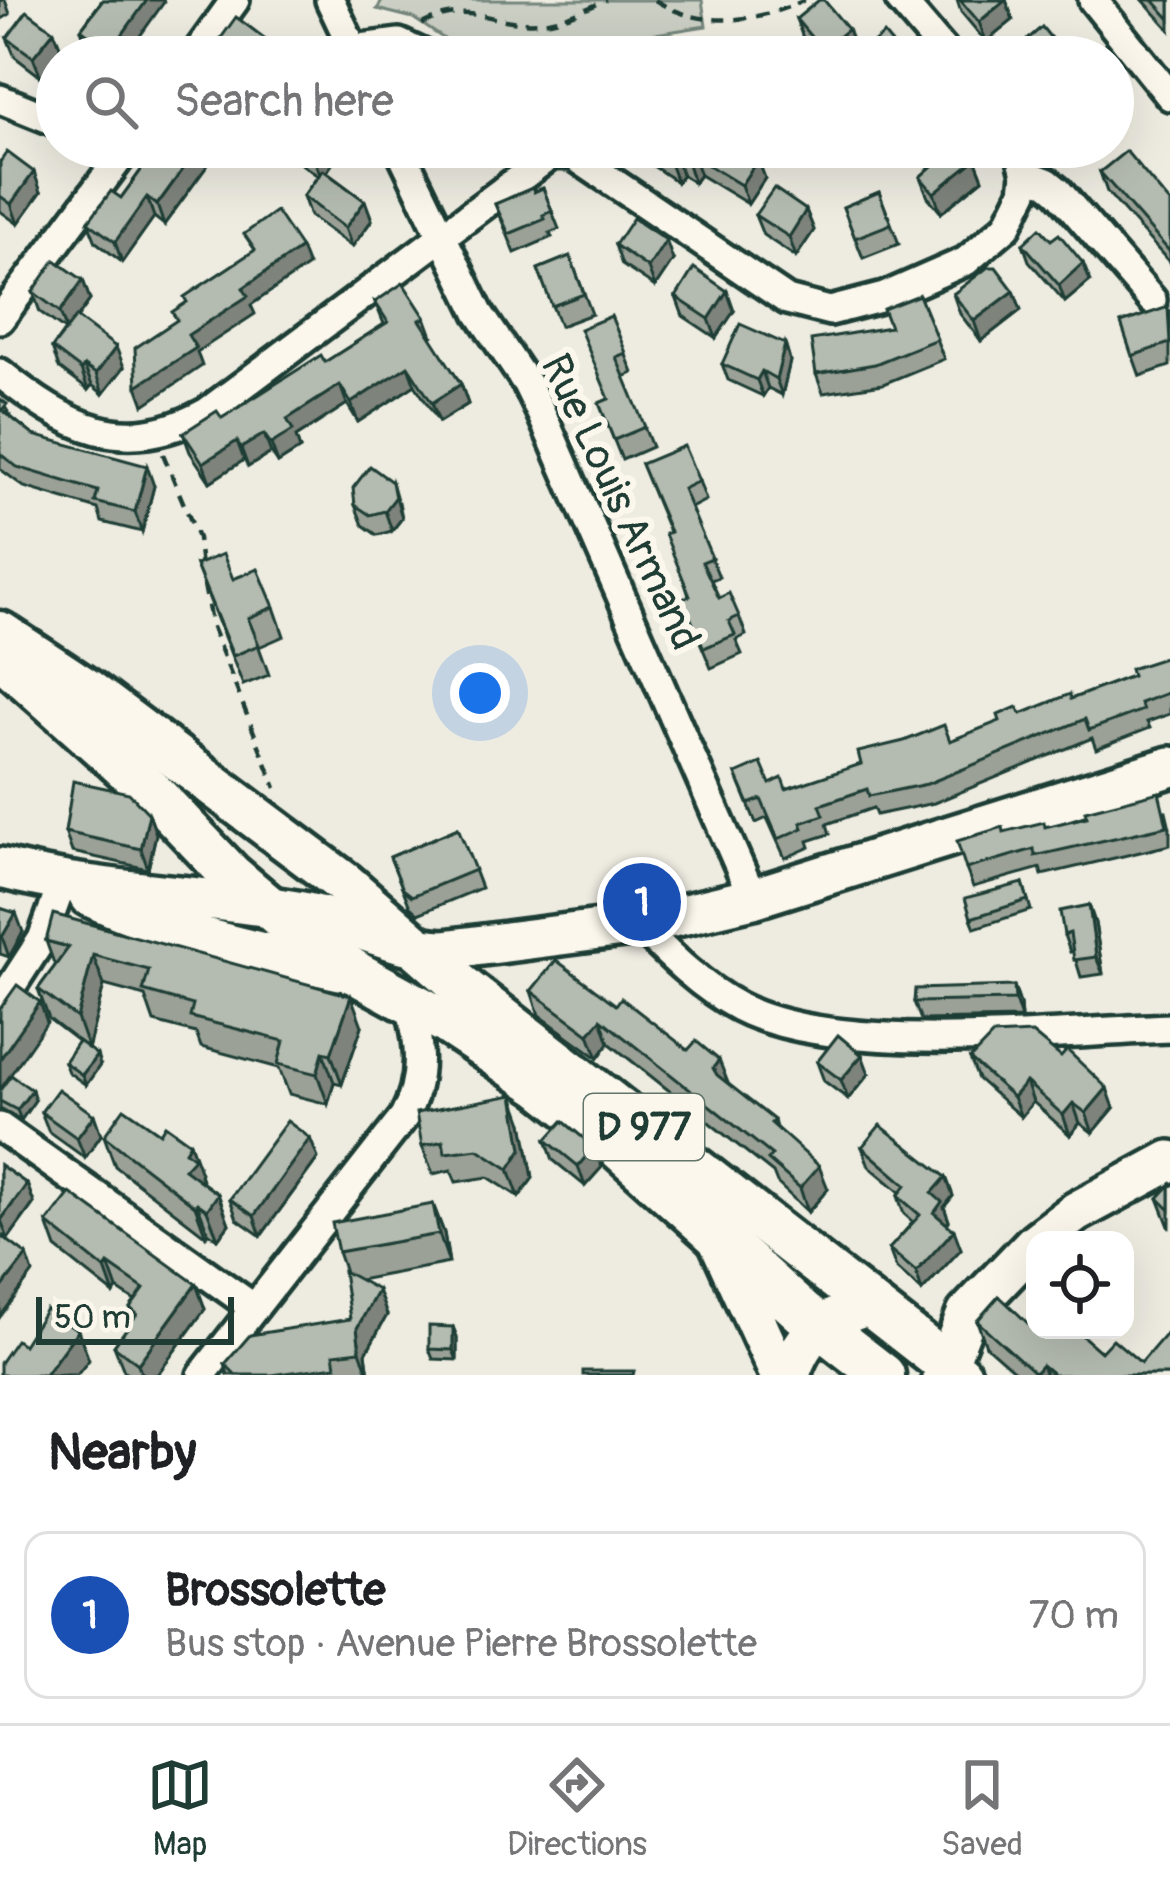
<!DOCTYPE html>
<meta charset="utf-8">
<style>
body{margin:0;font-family:Pangolin,sans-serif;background:#f2f2f2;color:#202124}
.controls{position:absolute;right:36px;bottom:36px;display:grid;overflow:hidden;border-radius:24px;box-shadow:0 12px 48px #0002}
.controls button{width:108px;height:108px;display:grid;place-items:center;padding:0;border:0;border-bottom:3px solid #e0e0e0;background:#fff;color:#202124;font:60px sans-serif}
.scale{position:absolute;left:36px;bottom:30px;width:198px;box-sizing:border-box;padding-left:12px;border:6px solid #1f3d34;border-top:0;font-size:33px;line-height:42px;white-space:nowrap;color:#1f3d34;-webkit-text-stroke:9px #fbf7ec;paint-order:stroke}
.you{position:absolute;left:480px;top:693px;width:42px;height:42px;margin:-30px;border:9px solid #fff;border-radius:50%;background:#1a73e8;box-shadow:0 0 0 18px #1a73e833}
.badge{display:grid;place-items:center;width:78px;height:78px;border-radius:50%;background:#1f3d34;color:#fff;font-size:39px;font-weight:700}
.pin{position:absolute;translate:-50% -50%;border:6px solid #fff;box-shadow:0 3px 12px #0006}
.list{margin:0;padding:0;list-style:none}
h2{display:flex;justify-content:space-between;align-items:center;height:156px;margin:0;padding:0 48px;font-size:51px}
h2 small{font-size:39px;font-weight:400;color:#757577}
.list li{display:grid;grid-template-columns:78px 1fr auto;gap:36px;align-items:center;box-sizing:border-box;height:168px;margin:0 24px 24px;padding:0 24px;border:3px solid #e0e0e0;border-radius:24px}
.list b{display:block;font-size:45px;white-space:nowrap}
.list p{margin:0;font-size:39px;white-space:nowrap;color:#757577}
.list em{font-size:39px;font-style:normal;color:#757577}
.icon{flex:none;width:66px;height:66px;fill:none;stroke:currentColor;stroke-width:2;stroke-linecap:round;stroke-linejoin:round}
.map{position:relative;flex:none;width:1170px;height:1375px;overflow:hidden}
.search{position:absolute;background:#fff;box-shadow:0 12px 48px #0002;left:36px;right:36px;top:36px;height:132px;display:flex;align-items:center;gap:30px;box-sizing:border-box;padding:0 42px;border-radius:66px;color:#757577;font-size:45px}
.sheet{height:348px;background:#fff}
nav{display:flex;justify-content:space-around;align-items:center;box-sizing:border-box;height:168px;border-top:3px solid #e0e0e0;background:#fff;font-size:33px;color:#757577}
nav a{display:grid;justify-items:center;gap:6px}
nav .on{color:#1f3d34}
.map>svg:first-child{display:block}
.green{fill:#cbcfc4;stroke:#75867c;stroke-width:3}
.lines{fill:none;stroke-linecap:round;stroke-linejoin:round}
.street-casing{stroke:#1f3d34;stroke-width:36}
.secondary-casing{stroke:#1f3d34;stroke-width:48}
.primary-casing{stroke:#1f3d34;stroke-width:51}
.path{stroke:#1f3d34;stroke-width:4.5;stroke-dasharray:12 9;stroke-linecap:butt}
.street{stroke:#fbf7ec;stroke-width:27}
.secondary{stroke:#fbf7ec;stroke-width:39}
.primary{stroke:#fbf7ec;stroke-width:42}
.wall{fill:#9ba197;stroke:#1f3d34;stroke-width:3}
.shaded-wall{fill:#7e837b;stroke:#1f3d34;stroke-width:3}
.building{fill:#b4bbb0;stroke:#1f3d34;stroke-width:3}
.labels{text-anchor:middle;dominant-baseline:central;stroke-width:12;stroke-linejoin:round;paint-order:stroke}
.shield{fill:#fbf7ec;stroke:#61756b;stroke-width:3}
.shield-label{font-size:39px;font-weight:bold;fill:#1f3d34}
.street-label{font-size:42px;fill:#1f3d34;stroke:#fbf7ec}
</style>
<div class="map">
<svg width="1170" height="1375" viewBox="0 0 1170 1375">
<rect width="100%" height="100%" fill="#eeece1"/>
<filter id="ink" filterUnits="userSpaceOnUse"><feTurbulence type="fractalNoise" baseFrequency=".00833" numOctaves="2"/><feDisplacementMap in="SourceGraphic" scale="24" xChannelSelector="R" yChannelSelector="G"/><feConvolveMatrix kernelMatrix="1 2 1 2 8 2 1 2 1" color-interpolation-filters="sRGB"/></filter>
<g filter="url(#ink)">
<!-- green -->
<polygon class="green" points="383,0 702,0 706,26 611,41 600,57 471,57 413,18 377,9"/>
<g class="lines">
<!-- street casing -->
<g class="street-casing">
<g id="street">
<polyline points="330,0 357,57"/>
<polyline points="900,0 949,57"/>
<polyline points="1093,0 1170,96"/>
<polyline points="353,49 399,43 429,57"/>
<polyline points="194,57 235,0"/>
<polyline points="0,99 57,122"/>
<polyline points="399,147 479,313 527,384 542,415 753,898"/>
<polyline points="1019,147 1026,174 1047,182 1058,191 1152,300"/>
<polyline points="0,319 128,147"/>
<path d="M0,373C67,427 124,458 207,412L552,154L573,155L787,300L830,311L884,297L966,261L1007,226L1024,192L1026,174"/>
<path d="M639,925C669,955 701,987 739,1007C838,1058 1056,1032 1170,1028"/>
<polyline points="0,1004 42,939 62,884"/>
<polyline points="0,1127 254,1308"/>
<path d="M202,1375L404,1117C425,1077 420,1043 409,1001"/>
</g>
</g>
<!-- secondary casing -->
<g class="secondary-casing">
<g id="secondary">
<path d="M0,868C99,894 201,894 302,912C350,921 395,948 444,950L639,925L753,898L1170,767"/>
<path d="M89,896C173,935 264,954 355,973"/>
<polyline points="718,1239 780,1375"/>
<polyline points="1039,1240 1076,1212 1170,1161"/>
<path d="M790,1375C803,1331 829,1316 872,1305"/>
<polyline points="943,1375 967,1314 1035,1243"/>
</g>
</g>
<!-- primary casing -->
<g class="primary-casing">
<g id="primary">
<polyline points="0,633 88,691 345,884 466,990 960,1375"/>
<polyline points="14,668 151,791 231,875 309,941 358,974 446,1022 541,1085 607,1137 803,1313 883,1375"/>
</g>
</g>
<!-- path -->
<g class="path">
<path d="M655,0C701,30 757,22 805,0"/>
<path d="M422,24C471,0 492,26 542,22C564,20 586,9 606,0"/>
<polyline points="163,454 198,538 201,568"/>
<polyline points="204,585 212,627 276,788"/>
</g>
<!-- street -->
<use href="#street" class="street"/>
<!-- secondary -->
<use href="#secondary" class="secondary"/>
<!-- primary -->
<use href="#primary" class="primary"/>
</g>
<!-- wall -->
<g class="wall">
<polygon points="0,0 5,0 10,14 0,20"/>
<polygon points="102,0 163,0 164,2 87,46 81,29"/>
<polygon points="957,0 1006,0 1013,20 986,42 961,12"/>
<polygon points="1143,0 1170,0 1170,30"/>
<polygon points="796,19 855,49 845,57 819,57 803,38"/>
<polygon points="7,38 62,51 41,77 15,57"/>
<polygon points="216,45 274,57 221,57"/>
<polygon points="158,147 164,225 154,217 122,262 96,242 88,222 121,198"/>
<polygon points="278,147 340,147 341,151 326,172 365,201 372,220 352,247 310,216 303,196 318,176"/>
<polygon points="639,147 740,147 765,178 748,204 700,175 694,183 682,175 677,182 644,160"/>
<polygon points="930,147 978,147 981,157 976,161 983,179 941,213 928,197 920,177 934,164 928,148"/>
<polygon points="0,162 41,192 18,224 0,211"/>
<polygon points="1100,172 1170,203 1170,263 1107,192"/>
<polygon points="543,188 559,229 550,233 552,237 515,253 495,204"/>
<polygon points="879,192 899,244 863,258 843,207"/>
<polygon points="806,210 814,230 796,257 763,235 755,215"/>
<polygon points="1051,240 1083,263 1090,281 1065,302 1029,261 1023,244"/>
<polygon points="615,245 673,260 655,287 622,265"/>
<polygon points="570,256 592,314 560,326 538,269"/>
<polygon points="83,280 90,300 77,318 124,367 103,394 92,385 88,390 59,368 52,348 65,330 40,312 33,292"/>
<polygon points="1014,291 1021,310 981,341 960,314 953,294"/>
<polygon points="919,295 944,359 883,384 823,393 816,374 889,327"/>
<polygon points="676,297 734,311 716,338 683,316"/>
<polygon points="375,302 432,336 430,337 461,384 468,404 439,422 415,385 358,422 347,404 296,437 300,449 278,463 271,453 248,467 244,460 210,482 190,452 183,433 222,418 325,362 384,324"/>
<polygon points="1170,311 1170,366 1140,376 1121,323"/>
<polygon points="611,316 633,373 624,377 652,447 622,460 599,403 608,399"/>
<polygon points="785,344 790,361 782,395 768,388 763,396 728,380 722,364"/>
<polygon points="0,399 12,418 33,435 154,486 142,532 102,522 98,509 24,487 0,469"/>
<polygon points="641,464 699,481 706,500 691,508 719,577 711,580 719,598 739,616 746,635 736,640 742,654 711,668 682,599 689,596 669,532"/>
<polygon points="399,502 402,518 392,531 377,535 363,525 355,505"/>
<polygon points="196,565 233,579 274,607 284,636 259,647 269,675 243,685"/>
<polygon points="1170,656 1170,714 1147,722 1150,728 1096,749 1092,738 934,803 876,815 873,808 827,824 830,834 808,841 810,847 785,858 767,818 756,823 736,774 786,789 950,741 1021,714 1071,699 1132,676"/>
<polygon points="1166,811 1170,828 1170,845 1042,875 1040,868 973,887 966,869 1004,832"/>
<polygon points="149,814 156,834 148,869 72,852 65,832"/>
<polygon points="458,828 481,888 418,914 410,907 390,857"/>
<polygon points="1023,883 1031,910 975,928 971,918"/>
<polygon points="1089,905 1095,923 1103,974 1081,977 1073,951 1070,952 1064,935"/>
<polygon points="0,908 23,932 9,957 0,954"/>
<polygon points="46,941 362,1026 342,1084 334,1082 328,1104 289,1094 279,1068 201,1047 196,1033 154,1022 145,996 104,985 88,1049 49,1019 38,989 55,966"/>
<polygon points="1014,986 1020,1004 1021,1018 921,1020 914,1002"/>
<polygon points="531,991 616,1005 727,1084 774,1120 776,1128 828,1189 808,1212 777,1183 773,1173 609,1043 598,1058 539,1015"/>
<polygon points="970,1059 1114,1108 1093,1133 1080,1123 1070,1135 1033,1102 1021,1117 978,1079"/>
<polygon points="64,1062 100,1065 86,1085 68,1072"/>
<polygon points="817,1062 869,1074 848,1099 824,1081"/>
<polygon points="0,1090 35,1100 21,1120 0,1109"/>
<polygon points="41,1112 94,1115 101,1135 85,1158 49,1132"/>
<polygon points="523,1123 533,1178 519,1197 488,1177 456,1182 451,1170 433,1174 422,1146"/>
<polygon points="160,1133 190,1143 203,1183 218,1194 229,1224 218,1239 208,1232 206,1236 115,1166 104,1136"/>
<polygon points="546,1140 602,1167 585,1186 553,1160"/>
<polygon points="862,1147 946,1177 953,1196 944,1207 949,1221 947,1224 961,1249 922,1291 896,1268 889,1249 913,1222 904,1214 898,1196 900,1192 869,1166"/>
<polygon points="318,1158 261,1236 237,1219 230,1199"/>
<polygon points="0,1165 27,1184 34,1203 8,1239 0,1233"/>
<polygon points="1170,1185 1170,1229 1158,1198"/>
<polygon points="433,1204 444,1233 449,1263 359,1280 387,1315 366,1353 369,1375 228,1375 225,1364 350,1319 345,1272 338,1252"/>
<polygon points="47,1223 196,1284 205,1309 157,1375 129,1375 124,1371 114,1346 134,1319 130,1308 135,1301 117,1289 114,1294 56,1248"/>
<polygon points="977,1321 1031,1326 1170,1375 1019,1375 986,1346"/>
<polygon points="453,1327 457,1337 457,1360 433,1359 429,1349"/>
</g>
<!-- shaded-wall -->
<g class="shaded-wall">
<polygon points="147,0 163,0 164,2 125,57 115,57 112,49"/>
<polygon points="1006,0 1013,20 986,42 979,22"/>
<polygon points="848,29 855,49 845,57 825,57 822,50"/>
<polygon points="54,31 62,51 41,77 33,57"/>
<polygon points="267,40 274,57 255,57"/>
<polygon points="199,147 221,147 164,225 157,205"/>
<polygon points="323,147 340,147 341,151 322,179 314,159"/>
<polygon points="964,147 978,147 981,157 976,161 983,179 941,213 934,193"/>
<polygon points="675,156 682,175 677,182 670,163"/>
<polygon points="693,156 700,175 694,183 688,164"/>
<polygon points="758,159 765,178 748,204 741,185"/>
<polygon points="34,172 41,192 18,224 11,204"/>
<polygon points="147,197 154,217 122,262 115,242"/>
<polygon points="365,201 372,220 352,247 345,228"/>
<polygon points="806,210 814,230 796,257 789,237"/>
<polygon points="666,240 673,260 655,287 648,268"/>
<polygon points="301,248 308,266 251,305 255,314 197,352 202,366 144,405 137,386 188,335 243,288"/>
<polygon points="1083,263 1090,281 1065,302 1059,285"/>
<polygon points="83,280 90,300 67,332 60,312"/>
<polygon points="727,291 734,311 716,338 709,319"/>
<polygon points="1014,291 1021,310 981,341 974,321"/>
<polygon points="425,317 432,336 427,339 420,320"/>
<polygon points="785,344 790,361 782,395 776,379"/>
<polygon points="116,347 124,367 103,394 96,374"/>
<polygon points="84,366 92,385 88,390 81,370"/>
<polygon points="408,366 415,385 358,422 351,403"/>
<polygon points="762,371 768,388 763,396 757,380"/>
<polygon points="461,384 468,404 439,422 432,403"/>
<polygon points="340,385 347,404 296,437 300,449 278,463 271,444 287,419"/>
<polygon points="264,434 271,453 248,467 241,448"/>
<polygon points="237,441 244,460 210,482 203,463"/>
<polygon points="147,466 154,486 142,532 135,512"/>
<polygon points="392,482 402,518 392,531 385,511"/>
<polygon points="149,814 156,834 148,869 141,849"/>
<polygon points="1089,905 1095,923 1103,974 1096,957"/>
<polygon points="16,913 23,932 9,957 2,937"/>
<polygon points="93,955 104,985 88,1049 77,1018"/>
<polygon points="1014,986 1020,1004 1021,1018 1015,1000"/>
<polygon points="351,996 362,1026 342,1084 331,1054"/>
<polygon points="40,1002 47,1022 0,1090 0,1059"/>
<polygon points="601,1019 609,1043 598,1058 589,1034"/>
<polygon points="323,1052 334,1082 328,1104 317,1074"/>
<polygon points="97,1055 100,1065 86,1085 82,1075"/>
<polygon points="862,1055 869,1074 848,1099 841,1080"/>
<polygon points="719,1060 728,1083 721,1091 713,1068"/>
<polygon points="1026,1082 1033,1102 1021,1117 1013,1097"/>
<polygon points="1107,1088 1114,1108 1093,1133 1086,1113"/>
<polygon points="32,1090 35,1100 21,1120 17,1110"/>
<polygon points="513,1095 523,1123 533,1178 519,1197 509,1169"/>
<polygon points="1073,1103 1080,1123 1070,1135 1063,1115"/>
<polygon points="94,1115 101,1135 85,1158 77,1138"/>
<polygon points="310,1138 318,1158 261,1236 254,1216"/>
<polygon points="190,1143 201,1173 200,1175 204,1187 184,1169 185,1151"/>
<polygon points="594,1147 602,1167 585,1186 578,1166"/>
<polygon points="819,1166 828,1189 808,1212 800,1188"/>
<polygon points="946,1177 953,1196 944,1207 949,1221 940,1232 934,1213 932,1193"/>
<polygon points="27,1184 34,1203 8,1239 1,1220"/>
<polygon points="218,1194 229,1224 218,1239 207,1210"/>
<polygon points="197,1203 208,1232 206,1236 195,1206"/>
<polygon points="433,1204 444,1233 449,1263 439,1234"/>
<polygon points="954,1230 961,1249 922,1291 916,1272"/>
<polygon points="27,1255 33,1273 0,1317 0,1290"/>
<polygon points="108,1264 117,1289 114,1294 105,1269"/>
<polygon points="196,1284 205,1309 157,1375 142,1375 138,1364"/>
<polygon points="378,1290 387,1315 366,1353 369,1375 360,1351 357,1328"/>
<polygon points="453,1327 457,1337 457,1360 453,1350"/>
<polygon points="78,1330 89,1360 77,1375 45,1375"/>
<polygon points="1042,1365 1046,1375 1036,1375 1035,1373"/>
</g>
<!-- building -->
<g class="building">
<polygon points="103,0 147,0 112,49 123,57 79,57 93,38 81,29"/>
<polygon points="819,0 824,0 848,29 822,50 796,19"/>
<polygon points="960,0 1005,0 979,22"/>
<polygon points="1153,0 1170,0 1170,19"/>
<polygon points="27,11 54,31 33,57 7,38"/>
<polygon points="236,17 267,40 255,57 234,57 216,45"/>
<polygon points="1042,27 1066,57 1022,57 1016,49"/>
<polygon points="884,34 903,57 859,57 857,56"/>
<polygon points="158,147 199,147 157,205 147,197 115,242 88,222 111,191 121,198"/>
<polygon points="298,147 323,147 314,159"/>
<polygon points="646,147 740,147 758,159 741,185 693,156 688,164 675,156 670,163"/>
<polygon points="930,147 965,147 976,159 934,193 920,177 939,160 928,148"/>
<polygon points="1126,151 1170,203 1170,252 1100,172"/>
<polygon points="7,152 34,172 11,204 0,196 0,162"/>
<polygon points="323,170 365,201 345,228 303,196"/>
<polygon points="532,188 534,192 543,188 552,211 543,215 545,219 509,234 495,204"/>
<polygon points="774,188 806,210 789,237 755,215"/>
<polygon points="879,192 891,224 855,238 843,207"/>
<polygon points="276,211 301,248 243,288 248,296 188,335 196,348 137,386 135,348 177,320 172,312 187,302 184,297 255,250 244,234"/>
<polygon points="633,218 666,240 648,268 615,245"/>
<polygon points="1040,228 1051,240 1059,234 1083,263 1059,285 1023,244"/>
<polygon points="570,256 584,294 552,306 538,269"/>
<polygon points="55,260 83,280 60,312 33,292"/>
<polygon points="988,267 996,267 1014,291 974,321 953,294"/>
<polygon points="694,268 727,291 709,319 676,297"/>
<polygon points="403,283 425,317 420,320 461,384 432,403 408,366 351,403 340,385 287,419 293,430 271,444 264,434 241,448 237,441 203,463 183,433 217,411 222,418 321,355 325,362 388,322 375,302"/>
<polygon points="919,295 937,339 875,364 816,374 811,340 890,327 883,309"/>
<polygon points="1168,307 1170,343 1132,356 1121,323"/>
<polygon points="611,316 626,353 616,357 645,427 614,440 599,403 609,399 580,329"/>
<polygon points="76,317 116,347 96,374 84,366 81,370 52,348"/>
<polygon points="740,324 785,344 776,379 762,371 757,380 722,364"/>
<polygon points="0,399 7,404 2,410 33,435 147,466 135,512 95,502 98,491 17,467 0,454"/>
<polygon points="684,446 699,481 683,489 712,558 702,562 719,598 729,593 739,616 729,621 735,635 704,648 682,599 690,596 665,534 670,532 641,464"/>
<polygon points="370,466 392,482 395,498 385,511 370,515 355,505 353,488"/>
<polygon points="223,554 233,579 258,569 274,607 248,618 259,645 233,656 196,565"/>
<polygon points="1170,656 1170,692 1140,703 1143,710 1089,730 1085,719 927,784 869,796 867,789 820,805 824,815 801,823 803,828 778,839 761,799 749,804 736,774 761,763 770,784 782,778 786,789 861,764 858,752 904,741 944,725 950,741 1000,721 998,715 1017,707 1021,714 1070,694 1071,699 1132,676 1130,669"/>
<polygon points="73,781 129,793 149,814 141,849 65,832"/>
<polygon points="1159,792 1167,826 1035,856 1034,849 966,869 957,841 1003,827 1004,832 1044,822 1045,827 1087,817 1085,811"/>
<polygon points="458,828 475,870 412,896 403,889 390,857"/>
<polygon points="1023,883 1028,900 971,918 965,898"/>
<polygon points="1089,905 1096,957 1074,960 1070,933 1064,935 1060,911"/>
<polygon points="0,908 16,913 2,937 0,936"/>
<polygon points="53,914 351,996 331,1054 323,1052 317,1074 278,1064 284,1041 190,1017 193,1005 143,991 149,970 93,955 77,1018 38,989 69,947 46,941"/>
<polygon points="556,960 616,1005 621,998 688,1050 696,1041 719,1060 713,1068 717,1075 774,1120 771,1123 819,1166 800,1188 768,1160 772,1155 601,1019 589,1034 531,991"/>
<polygon points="17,985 40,1002 0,1059 0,1009"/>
<polygon points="1014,986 1015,1000 914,1002 915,989"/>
<polygon points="1032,1033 1061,1057 1067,1050 1107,1088 1086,1113 1073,1103 1063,1115 1026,1082 1013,1097 970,1059 993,1035"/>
<polygon points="838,1035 862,1055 841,1080 817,1062"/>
<polygon points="78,1041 97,1055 82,1075 64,1062"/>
<polygon points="11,1075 32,1090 17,1110 0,1101 0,1090"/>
<polygon points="58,1089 94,1115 77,1138 41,1112"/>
<polygon points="513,1095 522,1149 509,1169 478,1149 445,1153 443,1141 422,1146 416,1113"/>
<polygon points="124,1108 160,1133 165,1125 190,1143 185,1151 194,1158 184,1169 218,1194 207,1210 197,1203 195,1206 104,1136"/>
<polygon points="287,1121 310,1138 254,1216 230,1199"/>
<polygon points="563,1121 594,1147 578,1166 546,1140"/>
<polygon points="880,1125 946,1177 932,1193 942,1202 934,1213 954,1230 916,1272 889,1249 920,1215 898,1196 906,1185 862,1147"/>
<polygon points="0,1165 27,1184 1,1220 0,1220"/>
<polygon points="1170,1185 1170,1210 1158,1198"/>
<polygon points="70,1193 196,1284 138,1364 114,1346 137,1314 130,1308 144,1289 108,1264 105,1269 47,1223"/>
<polygon points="433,1204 439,1234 338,1252 332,1223"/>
<polygon points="3,1237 27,1255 0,1290 0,1241"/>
<polygon points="343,1271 378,1290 357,1328 360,1351 334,1354 336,1366 272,1375 236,1375 225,1364 250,1335 350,1319"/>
<polygon points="999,1296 1031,1326 1035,1321 1035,1330 1076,1330 1101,1352 1113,1339 1141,1363 1170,1329 1170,1375 1054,1375 1042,1365 1035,1373 977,1321"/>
<polygon points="46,1309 78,1330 45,1375 0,1375 0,1363 16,1340 23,1345"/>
<polygon points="429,1326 453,1327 453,1350 429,1349"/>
<polygon points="583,1371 634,1371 633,1375 583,1375"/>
</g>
</g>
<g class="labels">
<!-- shield labels -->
<rect class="shield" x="584" y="1094" width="120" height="66" rx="9"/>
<g class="shield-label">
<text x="644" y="1127">D 977</text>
</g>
<!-- street labels -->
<g class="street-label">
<text transform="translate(620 502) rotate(65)">Rue Louis Armand</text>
</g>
</g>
</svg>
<div class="controls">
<button><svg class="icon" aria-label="locate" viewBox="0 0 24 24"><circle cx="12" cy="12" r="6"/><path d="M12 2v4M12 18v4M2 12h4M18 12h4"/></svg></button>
</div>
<div class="scale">50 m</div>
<div class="you"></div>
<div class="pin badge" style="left:642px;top:902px;background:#1a4fb4">1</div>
<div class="search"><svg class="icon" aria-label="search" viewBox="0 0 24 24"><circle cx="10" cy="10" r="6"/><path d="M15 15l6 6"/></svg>Search here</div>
</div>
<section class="sheet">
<h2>Nearby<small></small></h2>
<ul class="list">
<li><span class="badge" style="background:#1a4fb4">1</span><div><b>Brossolette</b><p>Bus stop · Avenue Pierre Brossolette</p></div><em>70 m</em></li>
</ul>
</section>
<nav>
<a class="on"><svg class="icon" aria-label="map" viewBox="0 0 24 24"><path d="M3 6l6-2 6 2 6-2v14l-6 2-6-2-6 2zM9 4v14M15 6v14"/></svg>Map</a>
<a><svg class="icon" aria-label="directions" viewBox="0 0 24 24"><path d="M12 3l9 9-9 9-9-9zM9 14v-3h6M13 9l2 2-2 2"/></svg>Directions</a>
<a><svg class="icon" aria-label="saved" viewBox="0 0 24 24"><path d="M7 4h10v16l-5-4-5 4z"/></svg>Saved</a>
</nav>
